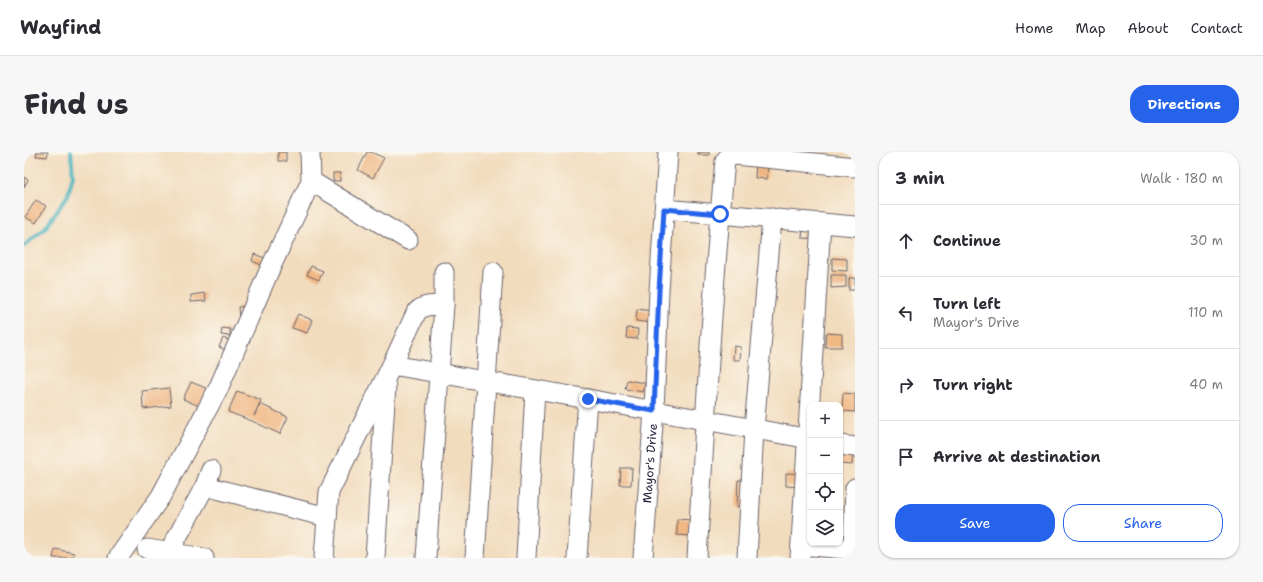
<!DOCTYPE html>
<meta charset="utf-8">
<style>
body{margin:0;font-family:"Shantell Sans",sans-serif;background:#f7f7f7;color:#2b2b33}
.controls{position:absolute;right:12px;bottom:12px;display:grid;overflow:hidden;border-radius:8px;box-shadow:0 1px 3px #0004}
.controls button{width:36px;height:36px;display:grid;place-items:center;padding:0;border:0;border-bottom:1px solid #e1e1e2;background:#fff;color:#2b2b33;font:20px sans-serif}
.stop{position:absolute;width:12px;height:12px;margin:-9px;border:3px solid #2563eb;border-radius:50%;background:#fff}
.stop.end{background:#2563eb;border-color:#fff;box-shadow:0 1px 4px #0008}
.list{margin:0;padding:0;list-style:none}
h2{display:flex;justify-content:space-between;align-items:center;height:52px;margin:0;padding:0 16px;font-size:17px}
h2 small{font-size:13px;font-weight:400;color:#7c7c81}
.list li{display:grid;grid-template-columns:26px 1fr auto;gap:12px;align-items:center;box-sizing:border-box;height:72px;padding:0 16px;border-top:1px solid #e1e1e2}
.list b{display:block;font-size:15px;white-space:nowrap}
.list p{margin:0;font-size:13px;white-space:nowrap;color:#7c7c81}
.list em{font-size:13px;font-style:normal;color:#7c7c81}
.actions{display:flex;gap:8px;padding:12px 16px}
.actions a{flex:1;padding:9px 0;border:1px solid #2563eb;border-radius:16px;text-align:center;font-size:14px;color:#2563eb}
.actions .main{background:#2563eb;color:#fff}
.icon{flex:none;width:22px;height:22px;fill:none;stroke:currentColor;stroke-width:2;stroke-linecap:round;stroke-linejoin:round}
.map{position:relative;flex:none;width:831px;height:406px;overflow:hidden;border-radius:16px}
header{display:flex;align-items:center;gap:24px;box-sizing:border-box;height:56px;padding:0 20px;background:#fff;border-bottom:1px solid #e1e1e2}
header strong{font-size:19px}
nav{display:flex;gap:22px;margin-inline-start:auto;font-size:14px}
.intro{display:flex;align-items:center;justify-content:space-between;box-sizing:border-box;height:96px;padding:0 24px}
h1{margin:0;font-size:28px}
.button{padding:10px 18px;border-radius:16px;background:#2563eb;color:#fff;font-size:14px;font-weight:700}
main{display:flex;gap:24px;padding:0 24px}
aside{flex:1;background:#fff;border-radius:16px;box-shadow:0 1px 3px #0004}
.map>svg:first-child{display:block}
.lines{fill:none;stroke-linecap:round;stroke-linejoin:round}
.stream{stroke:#45b4bd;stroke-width:4}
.building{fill:#f0b784}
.minor-casing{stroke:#6b6369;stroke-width:21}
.minor{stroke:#fff;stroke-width:19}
.route{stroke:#2563eb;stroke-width:5}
.labels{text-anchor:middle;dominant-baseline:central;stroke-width:3;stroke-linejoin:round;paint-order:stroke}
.street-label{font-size:12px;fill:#22223b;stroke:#fbf7ec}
</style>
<header>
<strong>Wayfind</strong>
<nav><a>Home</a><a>Map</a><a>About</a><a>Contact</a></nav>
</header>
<div class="intro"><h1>Find us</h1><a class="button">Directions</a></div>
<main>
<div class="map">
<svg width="831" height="406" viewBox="0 0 831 406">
<rect width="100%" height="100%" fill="#fbf7ec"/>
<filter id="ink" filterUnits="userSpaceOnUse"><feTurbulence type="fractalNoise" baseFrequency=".025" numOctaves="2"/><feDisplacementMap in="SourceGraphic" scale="8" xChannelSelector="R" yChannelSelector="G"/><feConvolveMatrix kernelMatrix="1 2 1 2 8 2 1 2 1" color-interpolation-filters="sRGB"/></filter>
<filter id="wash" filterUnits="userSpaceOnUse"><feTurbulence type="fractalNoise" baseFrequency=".012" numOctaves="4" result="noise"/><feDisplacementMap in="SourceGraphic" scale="16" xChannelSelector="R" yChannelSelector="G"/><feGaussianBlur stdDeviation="0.9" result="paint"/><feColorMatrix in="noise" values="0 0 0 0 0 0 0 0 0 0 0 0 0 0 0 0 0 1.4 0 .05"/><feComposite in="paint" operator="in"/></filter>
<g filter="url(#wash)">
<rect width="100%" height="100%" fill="#f2dcbe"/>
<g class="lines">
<!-- stream -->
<polyline class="stream" points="0,94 21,76 44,43 49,23 47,0"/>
</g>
<g id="blocks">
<!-- building -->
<g class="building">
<polygon points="13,0 24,0 23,5 12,4"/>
<rect x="254" y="0" width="8" height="9"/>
<polygon points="343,0 347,0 360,6 349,26 334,18"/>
<rect x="674" y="0" width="11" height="3"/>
<polygon points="732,11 744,12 743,27 731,26"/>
<rect x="309" y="21" width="7" height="8"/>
<polygon points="0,25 4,28 0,35"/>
<polygon points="12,48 22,54 12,71 1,65"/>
<polygon points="779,74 794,75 793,87 778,86"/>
<polygon points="230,102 243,107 240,114 228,109"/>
<polygon points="808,106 823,107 823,119 808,118"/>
<polygon points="287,114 299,119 295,128 283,123"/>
<polygon points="807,123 822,123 822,135 807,136"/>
<rect x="825" y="126" width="6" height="12"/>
<polygon points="181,141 182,149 167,150 167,143"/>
<polygon points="222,154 215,166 214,155"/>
<polygon points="613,157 628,159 627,171 612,169"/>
<polygon points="274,162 288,168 283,181 268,176"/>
<polygon points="198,176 206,177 206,184 197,183"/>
<polygon points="603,176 614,177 613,187 602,186"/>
<polygon points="802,181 818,182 818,195 801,195"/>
<polygon points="199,186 211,191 206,200 195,195"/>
<polygon points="710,194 717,195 716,208 709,208"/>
<polygon points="603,228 621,231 619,240 601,237"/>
<polygon points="167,230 189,239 182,257 159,247"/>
<polygon points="145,236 147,254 119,257 118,239"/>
<polygon points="213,239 237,248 230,264 236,252 264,265 256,282 228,269 204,260"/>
<polygon points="819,241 831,242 831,260 818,259"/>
<polygon points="816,297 829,298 828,313 816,312"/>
<polygon points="597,316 608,316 607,333 596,333"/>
<polygon points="762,321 778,322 777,335 762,334"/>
<polygon points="714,328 726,329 725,356 713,355"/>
<polygon points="653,367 668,368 668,384 653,383"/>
<polygon points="31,397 50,401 49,406 29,406"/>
</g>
</g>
</g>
<g filter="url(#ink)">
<use href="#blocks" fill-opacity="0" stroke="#6b6369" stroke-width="1"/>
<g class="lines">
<!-- minor casing -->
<g class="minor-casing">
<g id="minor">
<polyline points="287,29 384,88"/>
<polyline points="640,57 831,74"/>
<polyline points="368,213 564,247 786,287"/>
<polyline points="816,293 831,295"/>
<polyline points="181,334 303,365"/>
<polyline points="777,393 822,397 827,395 829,391 831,336"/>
<polyline points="123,397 180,406"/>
<polyline points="145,400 181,334 187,318"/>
<polyline points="94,406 137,344 195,235 245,119 287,29 286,0"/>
<path d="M300,406L305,340L368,213L392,161C398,152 409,154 420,153"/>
<polyline points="351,406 362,234"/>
<polyline points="402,406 420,153 420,120"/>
<polyline points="451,406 469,120"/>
<polyline points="502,406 511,238"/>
<polyline points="553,406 564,247"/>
<path id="s1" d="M619,406L630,259L635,139L644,0"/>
<path d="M673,406C681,273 688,141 701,9L705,4L711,3L831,15"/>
<polyline points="723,406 730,277 748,66"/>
<polyline points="776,406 797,71"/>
</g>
</g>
<!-- minor -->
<use href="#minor" class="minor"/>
</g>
</g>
<g class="lines" filter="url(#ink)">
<!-- route -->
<polyline class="route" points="564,247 630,259 635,139 640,57 696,62"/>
</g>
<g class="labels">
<!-- street labels -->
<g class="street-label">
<text stroke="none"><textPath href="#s1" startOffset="95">Mayor's Drive</textPath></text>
</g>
</g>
</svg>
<div class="controls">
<button>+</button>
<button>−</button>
<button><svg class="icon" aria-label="locate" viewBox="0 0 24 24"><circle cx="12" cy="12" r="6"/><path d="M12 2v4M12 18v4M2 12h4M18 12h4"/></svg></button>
<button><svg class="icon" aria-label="layers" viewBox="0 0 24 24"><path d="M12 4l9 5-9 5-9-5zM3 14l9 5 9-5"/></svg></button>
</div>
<div class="stop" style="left:696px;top:62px"></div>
<div class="stop end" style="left:564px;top:247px"></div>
</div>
<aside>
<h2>3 min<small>Walk · 180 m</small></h2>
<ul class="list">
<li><svg class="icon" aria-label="ahead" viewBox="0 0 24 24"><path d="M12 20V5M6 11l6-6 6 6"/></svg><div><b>Continue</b></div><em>30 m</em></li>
<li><svg class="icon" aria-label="left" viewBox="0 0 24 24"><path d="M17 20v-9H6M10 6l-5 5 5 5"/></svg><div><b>Turn left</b><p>Mayor's Drive</p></div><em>110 m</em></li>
<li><svg class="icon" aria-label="right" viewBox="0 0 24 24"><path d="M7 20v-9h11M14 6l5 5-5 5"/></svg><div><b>Turn right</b></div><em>40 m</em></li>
<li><svg class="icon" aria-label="arrive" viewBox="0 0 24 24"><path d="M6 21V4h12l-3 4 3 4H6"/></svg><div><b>Arrive at destination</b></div></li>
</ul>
<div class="actions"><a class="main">Save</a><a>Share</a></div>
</aside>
</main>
